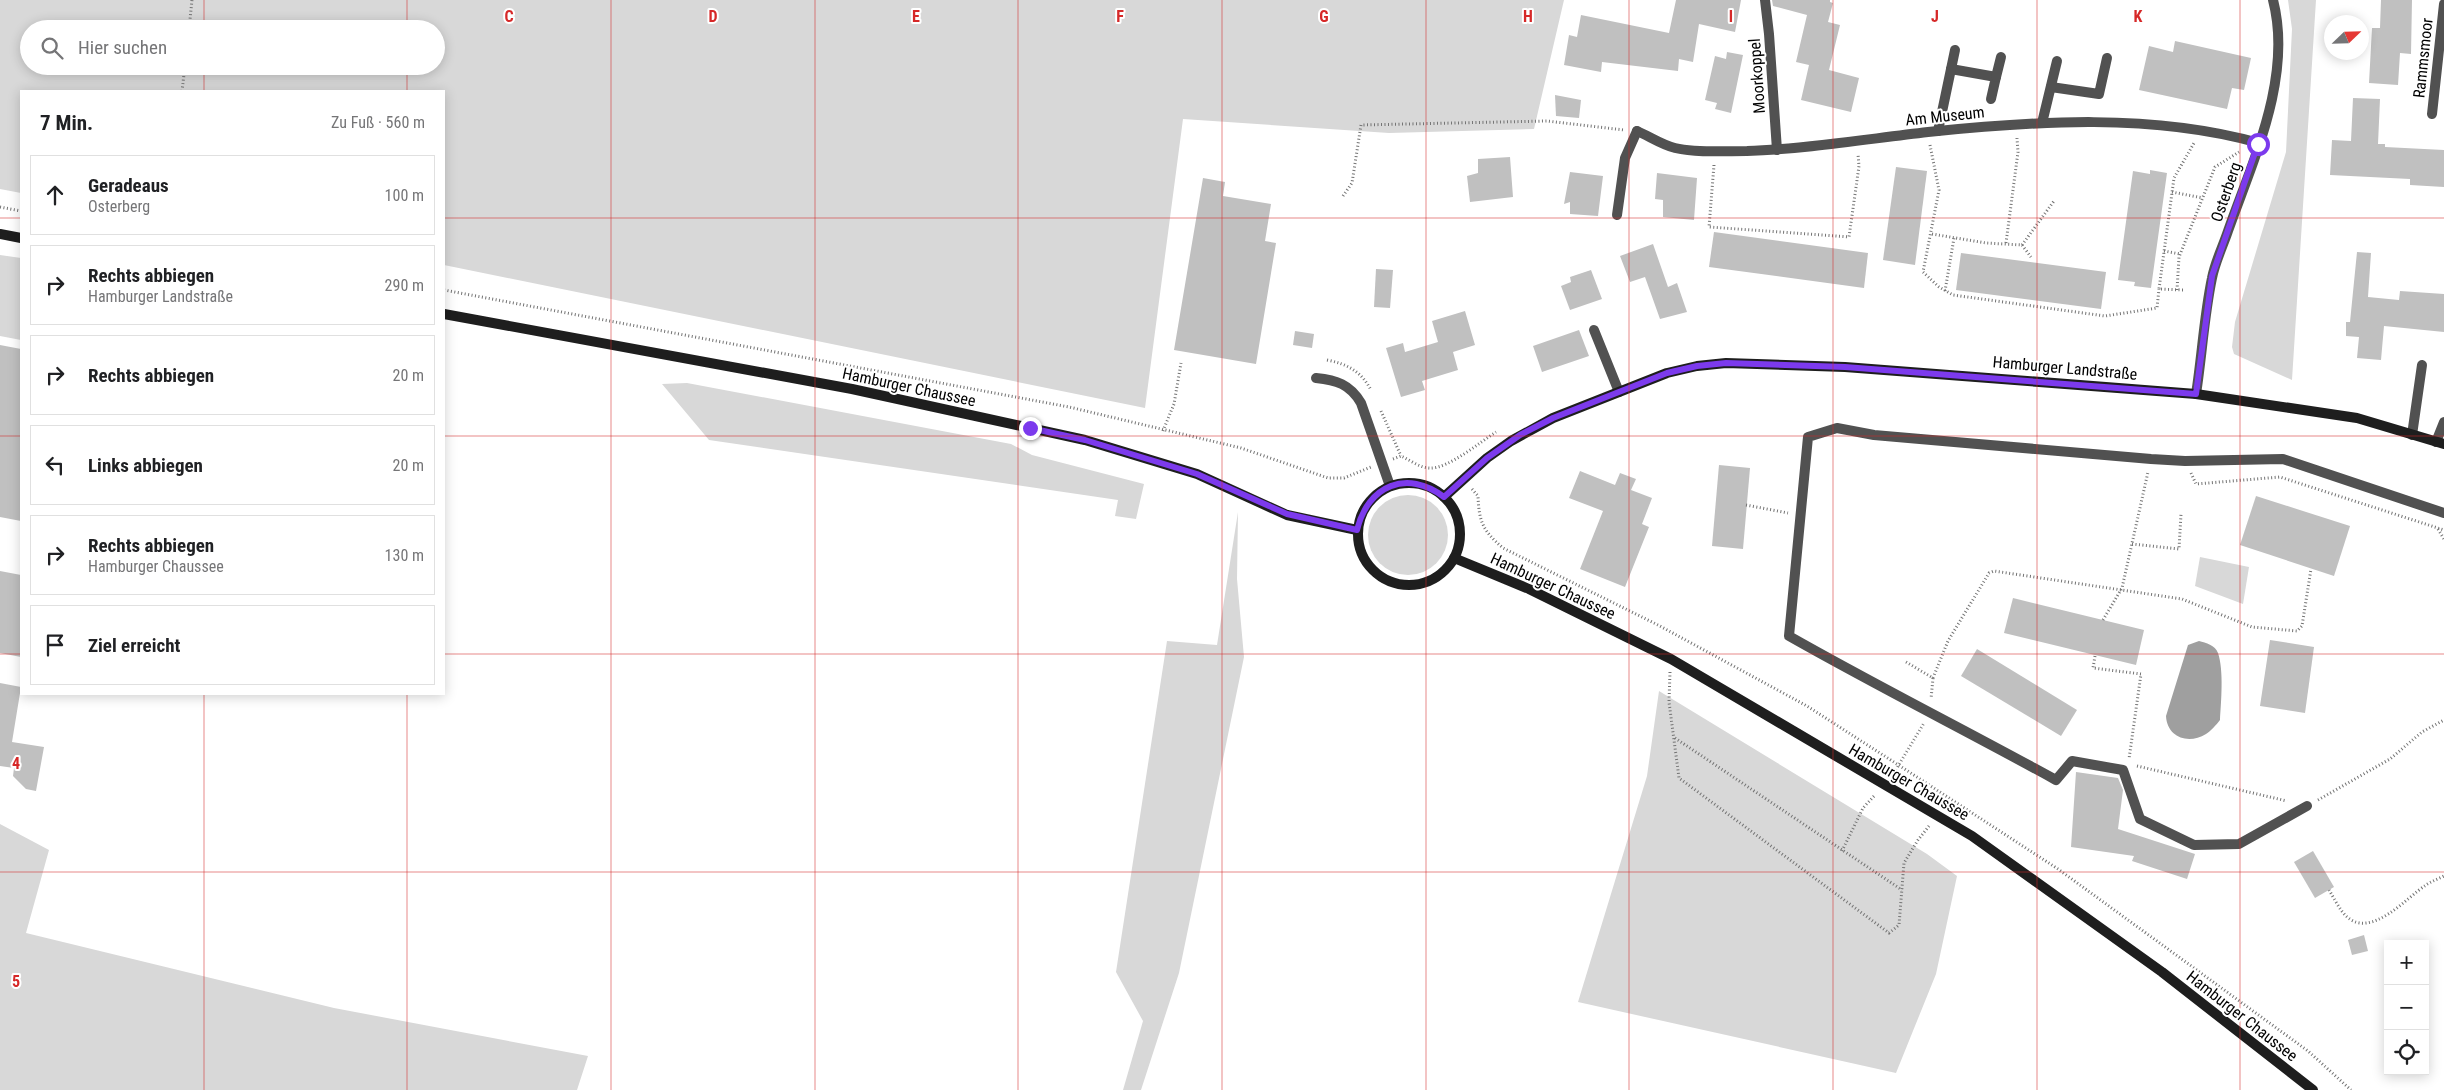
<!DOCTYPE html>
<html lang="de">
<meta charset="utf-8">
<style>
body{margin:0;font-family:"Roboto Condensed",sans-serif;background:#f2f2f2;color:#202124}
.controls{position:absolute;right:15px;bottom:15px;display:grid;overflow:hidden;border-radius:0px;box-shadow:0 2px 12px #0003}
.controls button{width:45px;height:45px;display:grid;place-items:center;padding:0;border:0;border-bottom:1px solid #e0e0e0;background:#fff;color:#202124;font:25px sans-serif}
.compass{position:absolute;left:2324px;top:15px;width:45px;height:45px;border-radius:50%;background:#fff;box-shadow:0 2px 12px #0003;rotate:67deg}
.stop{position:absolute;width:15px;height:15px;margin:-11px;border:4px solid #7c3aed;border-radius:50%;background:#fff}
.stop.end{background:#7c3aed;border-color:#fff;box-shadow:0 1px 5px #0008}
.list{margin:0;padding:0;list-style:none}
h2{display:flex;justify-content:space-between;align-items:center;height:65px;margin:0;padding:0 20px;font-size:21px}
h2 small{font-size:16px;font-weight:400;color:#757577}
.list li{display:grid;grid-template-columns:32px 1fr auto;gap:15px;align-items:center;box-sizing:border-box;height:80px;margin:0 10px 10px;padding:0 10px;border:1px solid #e0e0e0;border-radius:0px}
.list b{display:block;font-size:19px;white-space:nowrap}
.list p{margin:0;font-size:16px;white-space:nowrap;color:#757577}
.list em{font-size:16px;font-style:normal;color:#757577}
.icon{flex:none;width:28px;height:28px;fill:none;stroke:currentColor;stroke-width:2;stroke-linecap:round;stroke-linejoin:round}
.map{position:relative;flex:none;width:2444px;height:1090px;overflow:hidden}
.search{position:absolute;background:#fff;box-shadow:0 2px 12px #0003;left:20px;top:20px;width:425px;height:55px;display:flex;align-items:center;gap:12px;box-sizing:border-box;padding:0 18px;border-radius:28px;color:#757577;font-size:19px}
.panel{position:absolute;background:#fff;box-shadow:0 2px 12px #0003;left:20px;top:90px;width:425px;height:605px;border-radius:0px}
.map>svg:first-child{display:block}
.green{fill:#d8d8d8;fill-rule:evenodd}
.water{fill:#9f9f9f}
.building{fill:#c0c0c0}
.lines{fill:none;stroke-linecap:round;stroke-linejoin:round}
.path{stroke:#737373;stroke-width:3;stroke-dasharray:1 2.5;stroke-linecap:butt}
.lane{stroke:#515151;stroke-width:10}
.street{stroke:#515151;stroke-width:10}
.secondary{stroke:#1e1e1e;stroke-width:10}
.route{stroke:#7c3aed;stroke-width:6}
.grid{fill:none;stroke:#d62828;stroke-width:1;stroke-opacity:0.55}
.labels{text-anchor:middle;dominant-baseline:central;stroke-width:4;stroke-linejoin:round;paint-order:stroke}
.street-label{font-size:16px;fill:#000;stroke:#fff}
.grid-label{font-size:16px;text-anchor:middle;font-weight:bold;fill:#d62828;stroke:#fff;stroke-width:4;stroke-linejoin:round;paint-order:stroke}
</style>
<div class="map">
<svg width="2444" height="1090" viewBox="0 0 2444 1090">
<rect width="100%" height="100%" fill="#fff"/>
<!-- green -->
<g class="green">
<path d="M0,0H1564L1534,129L1389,133L1183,119L1145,408L444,265V91H21V193L0,189ZM29,29H436V66H29Z"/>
<polygon points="2288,0 2316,0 2292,380 2234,354 2232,347 2235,322 2286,152 2292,29"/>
<polygon points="0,255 21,258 21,340 0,336"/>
<polygon points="687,383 1011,444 1032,455 1144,484 1136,519 1115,516 1118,500 709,440 662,384"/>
<circle cx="1408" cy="535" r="40"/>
<polygon points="1238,512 1237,579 1244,657 1179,973 1141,1090 1123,1090 1143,1021 1116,972 1167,641 1217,645"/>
<polygon points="2200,557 2249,567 2243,604 2195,586"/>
<polygon points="1659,691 1927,854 1957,876 1936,974 1896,1073 1578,1002 1647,776"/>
<polygon points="0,824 49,850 26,933 334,1008 588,1056 577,1090 0,1090"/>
</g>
<!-- water -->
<path class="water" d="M2199,641C2206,643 2215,645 2218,653C2224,671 2221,702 2220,720C2216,725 2211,731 2206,734C2188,745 2167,737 2166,716L2188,645Z"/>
<!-- building -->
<g class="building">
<polygon points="1676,0 1741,0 1735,32 1699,24 1693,62 1679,59 1678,71 1602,62 1601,72 1564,65 1569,35 1577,37 1581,15 1669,33"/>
<polygon points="1772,0 1830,0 1830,2 1833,3 1828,22 1840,25 1829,70 1859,78 1851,112 1801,100 1809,65 1796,62 1807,15 1773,6"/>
<polygon points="2381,0 2412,0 2411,54 2400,53 2398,85 2369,83 2372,28 2380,28"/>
<polygon points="2175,41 2251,58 2244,90 2232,88 2227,109 2139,90 2149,46 2173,52"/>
<polygon points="1727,52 1743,55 1731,113 1715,109 1717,103 1705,100 1715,56 1726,59"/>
<polygon points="1555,95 1581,100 1579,118 1556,116"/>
<polygon points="2353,98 2380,99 2378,144 2385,144 2385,147 2444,150 2444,187 2410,185 2410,179 2330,175 2332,140 2351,141"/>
<polygon points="1510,157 1513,197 1470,202 1467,176 1478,173 1478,159"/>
<polygon points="1896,167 1927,171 1915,265 1883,260"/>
<polygon points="2150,170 2167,173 2151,288 2134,286 2135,282 2118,280 2133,171 2150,174"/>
<polygon points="1570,172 1603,176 1598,216 1570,214 1570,202 1564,204"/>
<polygon points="1657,173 1697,178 1694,220 1663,217 1663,200 1655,199"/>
<polygon points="1203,178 1225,182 1223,196 1271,204 1265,241 1276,243 1256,364 1174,350"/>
<polygon points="1714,232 1868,253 1864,288 1709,267"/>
<polygon points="1653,244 1668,287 1677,283 1687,312 1660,319 1645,277 1630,282 1620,256"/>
<polygon points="2357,252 2371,253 2368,297 2399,300 2400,291 2444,294 2444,332 2384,326 2381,360 2357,358 2359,337 2346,336 2346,322 2350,322"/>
<polygon points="1961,253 2106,272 2101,309 1956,290"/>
<polygon points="1376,269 1393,270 1390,308 1374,307"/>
<polygon points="1591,270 1602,299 1570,310 1561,286 1571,282 1570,277"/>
<polygon points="1465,311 1475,345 1453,352 1458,370 1422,381 1425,390 1401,397 1386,348 1403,343 1405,352 1438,342 1432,321"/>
<polygon points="1579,330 1589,356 1542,372 1533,346"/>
<polygon points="1295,331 1314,334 1312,348 1293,345"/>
<polygon points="0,345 21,349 21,521 0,517"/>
<polygon points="1719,465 1750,468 1743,549 1712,546"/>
<polygon points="1580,471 1615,485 1620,473 1636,479 1631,490 1652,498 1642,524 1649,527 1625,587 1580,569 1603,511 1569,498"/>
<polygon points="2256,496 2350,526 2334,576 2240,545"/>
<polygon points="0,571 21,575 21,657 0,653"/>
<polygon points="2013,598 2144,630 2136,665 2004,633"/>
<polygon points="2270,640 2314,647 2305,713 2260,706"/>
<polygon points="1977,649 2077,710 2061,736 1961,676"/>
<polygon points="0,683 21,687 12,742 44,747 36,791 26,789 13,776 14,768 0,766"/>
<polygon points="2076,772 2118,778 2123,790 2118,829 2195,854 2187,879 2132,861 2134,856 2071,847"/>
<polygon points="2313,851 2334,887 2315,898 2294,862"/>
<polygon points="2364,935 2368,951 2352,955 2348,940"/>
</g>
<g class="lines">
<!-- path -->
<g class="path">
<polyline points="189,29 192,0"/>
<polyline points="182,91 185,66"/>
<polyline points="1930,145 1939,190 1923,272 1939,287 1953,295 2105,316 2157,308 2159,289"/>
<polyline points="1714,165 1709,227 1849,237 1859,166 1858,154"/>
<polyline points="2172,192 2203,198"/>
<polyline points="1343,196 1352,183 1361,125 1547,121 1624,130"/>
<polyline points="0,207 21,211"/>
<polyline points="1932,234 1986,243 2022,245 2031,257"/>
<polyline points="2006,243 2018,152 2017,138"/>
<polyline points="2022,245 2054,201"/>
<polyline points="2164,251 2180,254"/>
<polyline points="444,290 1069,407 1241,448 1328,478 1344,478 1371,467"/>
<polyline points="2177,290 2179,257 2215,167 2239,152"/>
<polyline points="2183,290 2159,289 2174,178 2194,143"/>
<polyline points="1945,291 1954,238"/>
<path d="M1327,360C1347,364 1361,371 1371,390"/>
<polyline points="1381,411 1401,456"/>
<polyline points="1163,431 1174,404 1181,363"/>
<path d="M1393,459L1401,456C1410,460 1420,468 1430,468C1448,469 1480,442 1496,432"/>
<polyline points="2191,473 2196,484 2280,477 2444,530"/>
<path d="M1472,489L1478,496C1479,522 1483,531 1503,548L1658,625L1807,706L1900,766L2058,869L2308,1051L2351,1090"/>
<polyline points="1746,505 1788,513"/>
<polyline points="2438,529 2444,539"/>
<polyline points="2132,544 2179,549 2181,514"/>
<polyline points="2103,620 2122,588 2148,472"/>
<polyline points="2095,656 2093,668 2141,674 2129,759"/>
<polyline points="1906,662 1933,678 1931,699"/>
<polyline points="1670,672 1669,702 1679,778 1889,933 1899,925 1904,863 1918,840 1929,826"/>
<polyline points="1933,678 1948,641 1989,573 1994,571 2182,599 2252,627 2297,631 2302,626 2311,569"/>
<polyline points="1675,738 1902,890"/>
<polyline points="2137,766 2287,801"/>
<polyline points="1892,776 1924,723"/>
<polyline points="2318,800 2390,759 2422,732 2444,720"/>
<polyline points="1842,851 1863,808 1875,795"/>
<path d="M2329,890C2334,898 2339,909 2346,916C2371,940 2407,897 2426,885C2432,881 2438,879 2444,876"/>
</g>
<!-- lane -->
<g class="lane">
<polyline points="1951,69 1996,77 1991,99"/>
<polyline points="1996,77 2001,57"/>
<polyline points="2051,87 2099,94 2107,58"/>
<polyline points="2042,123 2057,61"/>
<polyline points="1938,131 1955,50"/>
<polyline points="1617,215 1625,158 1637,131"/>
<polyline points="1594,330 1619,392"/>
<path d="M1316,378C1336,380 1350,384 1361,403L1390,486"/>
<polyline points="2412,435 2422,365"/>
<polyline points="2436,442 2444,422"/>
<path d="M2307,806L2239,844L2194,845L2140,819L2123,770L2072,761L2056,780C1967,731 1877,686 1789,636L1808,437L1837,428L1874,435L2151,459L2185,461L2283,459L2444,513"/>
</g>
<!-- street -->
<g class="street">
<polyline points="1765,0 1769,34 1777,150"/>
<polyline points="2432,114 2444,4"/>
<path d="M1637,131C1649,136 1662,145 1675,148C1698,153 1724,151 1747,151C1807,149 1867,139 1928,132C2036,121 2152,113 2259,143"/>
<path d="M2196,394C2202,356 2204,316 2212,278C2215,262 2223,246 2228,231C2253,160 2293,77 2273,0"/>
</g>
<!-- secondary -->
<g class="secondary">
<polyline points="0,234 21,238"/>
<polyline points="444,314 852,389 1085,440 1197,474 1287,515 1357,530"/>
<circle cx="1409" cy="534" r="51"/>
<polyline points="1444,497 1487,458 1511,441 1553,418 1667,373 1697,366 1726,363 1845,367 2196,394 2357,418 2444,444"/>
<polyline points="1454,558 1529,589 1671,659 1972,836 2162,972 2313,1090"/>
</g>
</g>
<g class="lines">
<!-- route -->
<path class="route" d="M1030,428L1085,440L1197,474L1287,514L1357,530C1368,485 1407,469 1444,497L1487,458L1520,435L1553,418L1667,373L1697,366L1726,363L1845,367L2196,394L2212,276L2258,144"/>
</g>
<!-- grid -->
<path class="grid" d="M204,0V29M407,0V29M611,0V1090M815,0V1090M1018,0V1090M1222,0V1090M1426,0V1090M1629,0V1090M1833,0V1090M2037,0V1090M2240,0V1090M204,66V91M407,66V91M0,218H21M444,218H2444M0,436H21M444,436H2444M0,654H21M444,654H2444M204,694V1090M407,694V1090M0,872H2444"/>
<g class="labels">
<!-- street labels -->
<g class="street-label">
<text transform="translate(2423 58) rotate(-84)">Rammsmoor</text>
<text transform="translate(1757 76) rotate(-94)">Moorkoppel</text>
<text transform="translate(1945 116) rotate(-6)">Am Museum</text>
<text transform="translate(2226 192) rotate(-71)">Osterberg</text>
<text transform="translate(2065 368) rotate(5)">Hamburger Landstraße</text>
<text transform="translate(909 387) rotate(12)">Hamburger Chaussee</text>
<text transform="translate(1553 586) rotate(25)">Hamburger Chaussee</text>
<text transform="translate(1909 782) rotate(30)">Hamburger Chaussee</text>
<text transform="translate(2242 1016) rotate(38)">Hamburger Chaussee</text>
</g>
</g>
<g class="grid-label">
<text x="509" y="22">C</text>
<text x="713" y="22">D</text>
<text x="916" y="22">E</text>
<text x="1120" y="22">F</text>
<text x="1324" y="22">G</text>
<text x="1528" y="22">H</text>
<text x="1731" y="22">I</text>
<text x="1935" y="22">J</text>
<text x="2138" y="22">K</text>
<text x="16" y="769">4</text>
<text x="16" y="987">5</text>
</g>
</svg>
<div class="controls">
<button>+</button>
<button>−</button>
<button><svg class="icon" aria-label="locate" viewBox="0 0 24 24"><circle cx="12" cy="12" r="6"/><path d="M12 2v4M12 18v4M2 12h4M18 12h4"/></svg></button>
</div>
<svg class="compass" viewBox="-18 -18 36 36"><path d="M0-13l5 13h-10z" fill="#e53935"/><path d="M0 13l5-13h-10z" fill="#757577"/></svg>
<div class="stop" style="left:2258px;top:144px"></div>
<div class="stop end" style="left:1030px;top:428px"></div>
<div class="search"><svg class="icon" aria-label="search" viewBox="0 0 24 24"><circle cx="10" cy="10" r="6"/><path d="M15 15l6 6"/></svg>Hier suchen</div>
<section class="panel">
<h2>7 Min.<small>Zu Fuß · 560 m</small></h2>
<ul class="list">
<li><svg class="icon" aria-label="ahead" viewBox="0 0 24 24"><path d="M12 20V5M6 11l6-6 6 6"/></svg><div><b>Geradeaus</b><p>Osterberg</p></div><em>100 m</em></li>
<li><svg class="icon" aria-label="right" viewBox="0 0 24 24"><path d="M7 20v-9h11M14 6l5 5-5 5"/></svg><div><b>Rechts abbiegen</b><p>Hamburger Landstraße</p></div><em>290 m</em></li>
<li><svg class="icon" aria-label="right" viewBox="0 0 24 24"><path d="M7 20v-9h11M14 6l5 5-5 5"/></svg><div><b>Rechts abbiegen</b></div><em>20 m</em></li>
<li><svg class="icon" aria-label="left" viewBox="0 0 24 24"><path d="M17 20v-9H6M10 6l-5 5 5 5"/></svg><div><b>Links abbiegen</b></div><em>20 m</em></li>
<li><svg class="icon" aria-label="right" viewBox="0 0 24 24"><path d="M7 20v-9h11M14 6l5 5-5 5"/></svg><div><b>Rechts abbiegen</b><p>Hamburger Chaussee</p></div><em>130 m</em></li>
<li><svg class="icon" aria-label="arrive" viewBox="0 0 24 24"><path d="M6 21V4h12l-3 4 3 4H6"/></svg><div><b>Ziel erreicht</b></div></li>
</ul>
</section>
</div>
